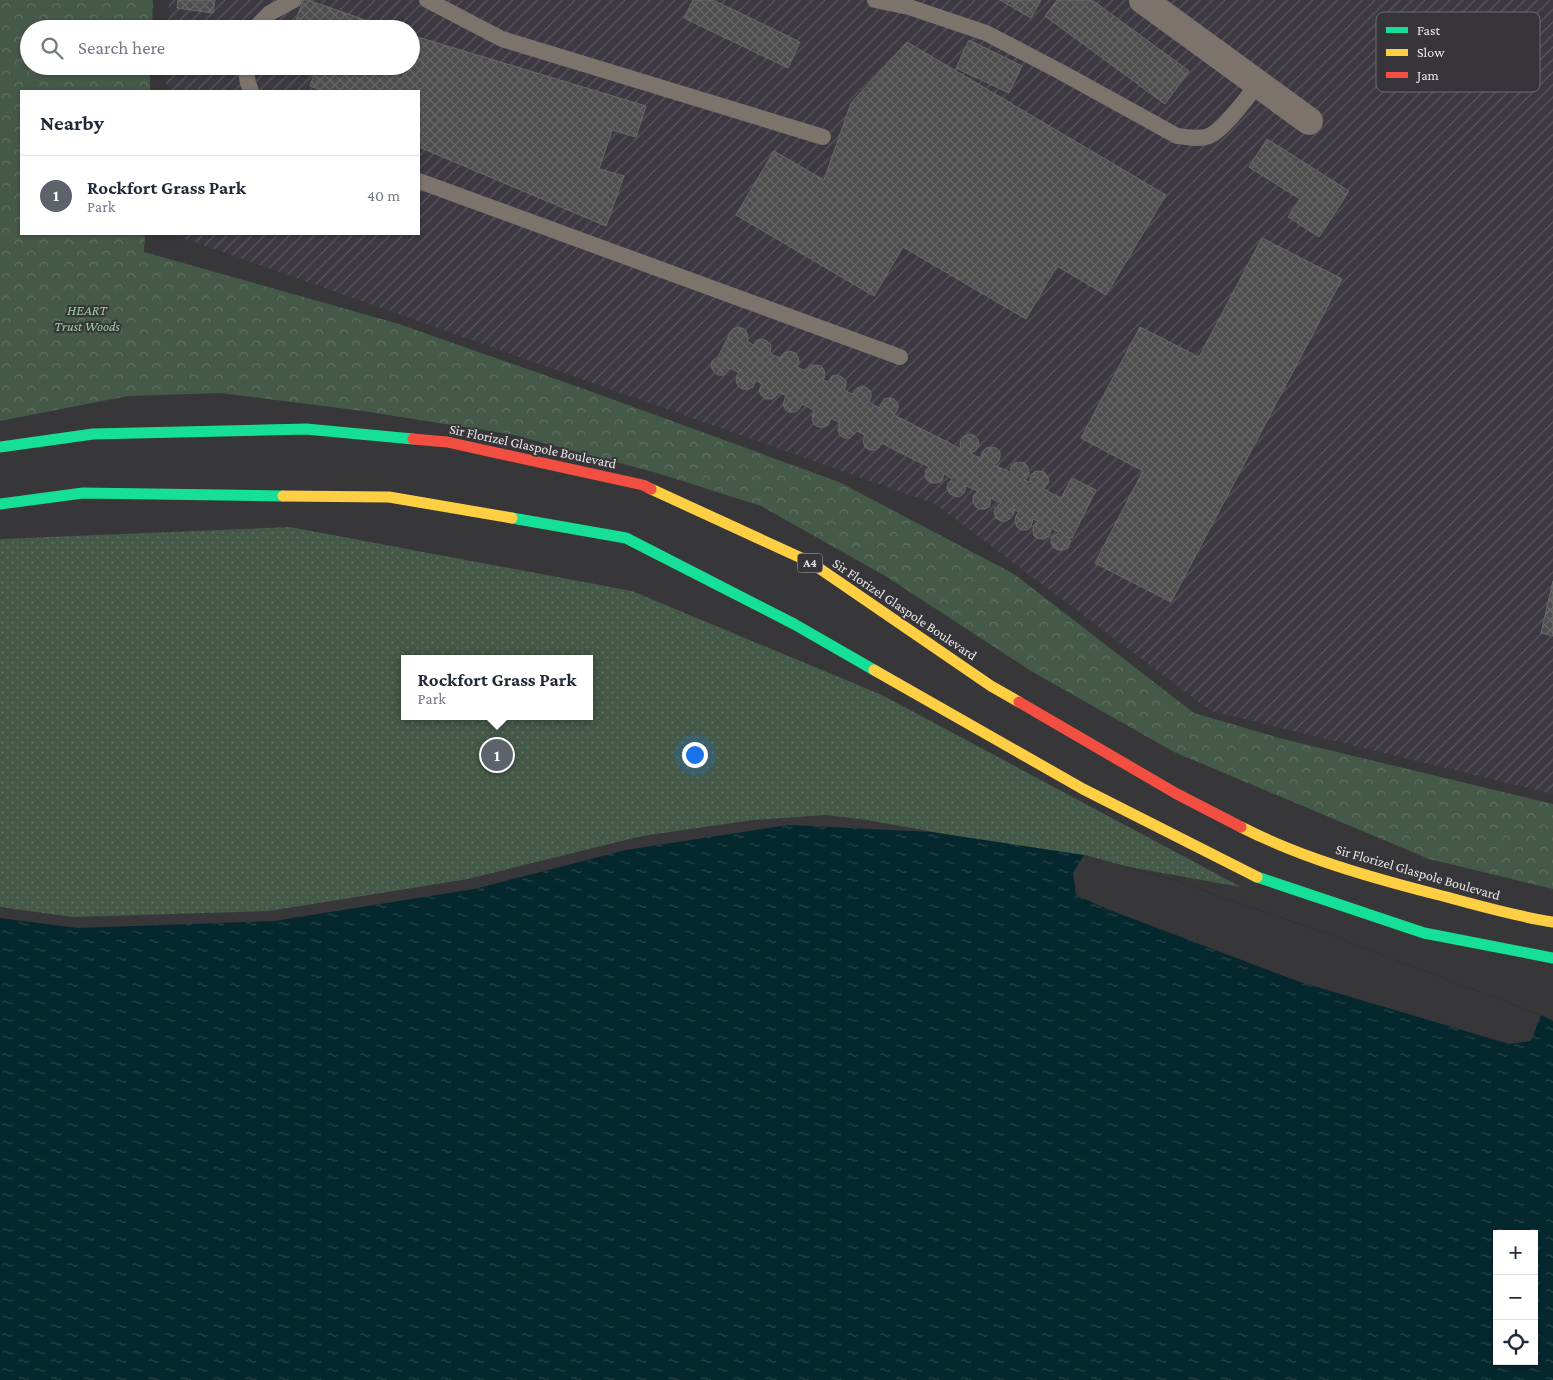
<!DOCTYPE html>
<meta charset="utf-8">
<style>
body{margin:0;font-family:"Crimson Pro",serif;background:#f6f6f7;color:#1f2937}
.controls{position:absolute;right:15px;bottom:15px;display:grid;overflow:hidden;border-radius:0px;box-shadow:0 1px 4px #0004}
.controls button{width:45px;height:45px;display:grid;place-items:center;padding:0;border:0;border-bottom:1px solid #e0e1e3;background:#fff;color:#1f2937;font:25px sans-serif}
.you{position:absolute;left:694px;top:754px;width:18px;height:18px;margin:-12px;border:4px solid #fff;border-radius:50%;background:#1a73e8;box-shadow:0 0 0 8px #1a73e833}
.badge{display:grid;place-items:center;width:32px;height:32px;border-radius:50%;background:#5e636b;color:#fff;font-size:16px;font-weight:700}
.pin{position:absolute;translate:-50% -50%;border:2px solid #fff;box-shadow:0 1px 5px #0006}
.popup{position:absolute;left:401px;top:655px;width:192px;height:65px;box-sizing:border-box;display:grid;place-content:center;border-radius:0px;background:#fff;filter:drop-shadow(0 1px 4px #0005);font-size:16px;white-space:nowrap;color:#747a83}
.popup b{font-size:19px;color:#1f2937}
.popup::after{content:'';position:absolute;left:50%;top:100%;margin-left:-10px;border:10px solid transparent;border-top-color:#fff}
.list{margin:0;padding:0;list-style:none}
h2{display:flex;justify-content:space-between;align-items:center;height:65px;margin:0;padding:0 20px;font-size:21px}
h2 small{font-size:16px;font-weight:400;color:#747a83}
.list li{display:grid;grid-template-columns:32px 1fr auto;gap:15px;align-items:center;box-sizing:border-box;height:80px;padding:0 20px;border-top:1px solid #e0e1e3}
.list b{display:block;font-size:19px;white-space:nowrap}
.list p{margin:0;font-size:16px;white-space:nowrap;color:#747a83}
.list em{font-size:16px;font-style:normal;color:#747a83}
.icon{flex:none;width:28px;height:28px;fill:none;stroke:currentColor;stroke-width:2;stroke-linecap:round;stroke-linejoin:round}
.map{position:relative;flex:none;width:1553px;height:1380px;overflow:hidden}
.search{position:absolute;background:#fff;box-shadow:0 1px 4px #0004;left:20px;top:20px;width:400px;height:55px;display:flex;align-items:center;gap:12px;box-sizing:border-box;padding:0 18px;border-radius:28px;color:#747a83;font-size:19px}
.panel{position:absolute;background:#fff;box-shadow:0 1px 4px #0004;left:20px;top:90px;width:400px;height:145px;border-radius:0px}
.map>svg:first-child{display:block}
.industrial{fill:url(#industrial-furrows)}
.forest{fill:url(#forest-crowns)}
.park{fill:url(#park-dots);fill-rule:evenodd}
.water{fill:url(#water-ripples);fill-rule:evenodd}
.pier{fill:#373638}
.building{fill:url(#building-cross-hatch);stroke:#6a6969}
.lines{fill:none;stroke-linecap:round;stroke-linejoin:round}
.lane{stroke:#7c736d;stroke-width:16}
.street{stroke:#7c736d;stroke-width:28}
.fast{stroke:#16e098;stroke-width:11}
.slow{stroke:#ffcf43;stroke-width:11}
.jam{stroke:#f24e42;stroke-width:11}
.labels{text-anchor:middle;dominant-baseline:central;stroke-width:4;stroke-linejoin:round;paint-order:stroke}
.shield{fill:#373539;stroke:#b3b2b4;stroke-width:1}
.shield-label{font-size:12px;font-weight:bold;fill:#e8e7e9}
.park-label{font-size:14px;font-style:italic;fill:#9ccda5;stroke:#373539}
.street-label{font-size:14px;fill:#e8e7e9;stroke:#373539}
.key{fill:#373539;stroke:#6c6a6e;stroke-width:1}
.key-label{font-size:14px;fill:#e8e7e9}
</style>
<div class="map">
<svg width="1553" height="1380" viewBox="0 0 1553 1380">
<defs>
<pattern id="industrial-furrows" width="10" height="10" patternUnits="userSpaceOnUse" patternTransform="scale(1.25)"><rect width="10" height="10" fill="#3d3942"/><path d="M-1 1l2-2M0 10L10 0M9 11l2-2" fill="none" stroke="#59565d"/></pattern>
<pattern id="forest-crowns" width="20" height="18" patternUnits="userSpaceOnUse" patternTransform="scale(1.25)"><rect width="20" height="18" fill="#455948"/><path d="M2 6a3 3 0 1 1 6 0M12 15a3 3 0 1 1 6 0" fill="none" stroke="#607162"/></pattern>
<pattern id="park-dots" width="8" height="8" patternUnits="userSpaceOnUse" patternTransform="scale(1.25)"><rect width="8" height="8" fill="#455948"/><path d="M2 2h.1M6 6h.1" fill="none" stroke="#607162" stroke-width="1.8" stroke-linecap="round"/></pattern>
<pattern id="water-ripples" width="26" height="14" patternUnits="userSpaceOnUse" patternTransform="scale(1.25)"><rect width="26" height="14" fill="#05272e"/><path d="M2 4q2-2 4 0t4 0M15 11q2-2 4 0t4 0" fill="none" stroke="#29464c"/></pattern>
<pattern id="building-cross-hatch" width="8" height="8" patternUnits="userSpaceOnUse" patternTransform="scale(1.25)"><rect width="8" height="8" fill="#4f4e4f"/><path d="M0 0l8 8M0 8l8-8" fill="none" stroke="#686868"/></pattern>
</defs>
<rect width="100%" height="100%" fill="#373638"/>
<!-- industrial -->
<polygon class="industrial" points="169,0 1553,0 1553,794 1211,711 935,504 172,234 419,234 419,91 166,91 167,66 411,66 411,29 168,29"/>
<!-- forest -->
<polygon class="forest" points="0,0 153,0 152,29 29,29 29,66 150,66 150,91 21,91 21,234 145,234 144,252 399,324 587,390 839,482 1014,574 1194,713 1283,739 1553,804 1553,889 1429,859 1174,752 1031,671 887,577 761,506 657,473 514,435 363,411 221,393 128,396 0,421"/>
<!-- park -->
<path class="park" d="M290,527L632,591L882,695L1241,887L867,820L826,815L753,820L642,836L468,879L269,911L73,917L0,907V539ZM404,659H590V716H404Z"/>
<!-- water -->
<path class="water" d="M788,825L931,832L1084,855L1168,878L1322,932L1541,1015L1553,1021V1380H0V918L77,928L274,921L474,889L626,850ZM1497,1234H1534V1361H1497Z"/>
<!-- pier -->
<polygon class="pier" points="1084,855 1168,878 1322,932 1541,1015 1531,1041 1509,1044 1297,981 1107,909 1076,895 1073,873"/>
<!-- building -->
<g class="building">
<polygon points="178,0 215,0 213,13 177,8"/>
<polygon points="303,0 308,0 391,29 293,29"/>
<polygon points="693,0 713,0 800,42 788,68 684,18"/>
<polygon points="1000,0 1041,0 1031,18"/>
<polygon points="1057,0 1092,0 1189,71 1165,104 1045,16"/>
<polygon points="411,35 646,106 636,137 612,130 599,169 624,176 606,226 419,147 419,91 323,91 310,86 317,66 411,66"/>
<polygon points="969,40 1022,66 1009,93 956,68"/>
<polygon points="907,42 1166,195 1106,295 1057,266 1026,319 903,247 874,296 736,215 774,151 824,180 851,103"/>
<polygon points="1267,139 1349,191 1319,237 1288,217 1300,199 1249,167"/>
<polygon points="1262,238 1342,279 1171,602 1095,563 1143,471 1081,438 1140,327 1199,357"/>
<polygon points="739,327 744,329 747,333 748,338 747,341 753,345 757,340 762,339 767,341 771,345 770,354 781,358 784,353 790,351 795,353 798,357 799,362 797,367 806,371 810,366 815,365 821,366 824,370 825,376 823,380 828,382 832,376 837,375 842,377 846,381 846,386 844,390 852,394 857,388 862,386 867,388 871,392 871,397 869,402 879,408 884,399 889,398 894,399 898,404 898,409 894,415 961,449 960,445 961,440 964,436 970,434 975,436 978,440 979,446 976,450 970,453 982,459 982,452 986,448 991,447 996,448 1000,452 1000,458 998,462 994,465 1010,472 1011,467 1014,463 1020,462 1025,463 1028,468 1029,473 1027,478 1024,480 1030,482 1030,476 1034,472 1039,471 1044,472 1048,477 1049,482 1043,489 1061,498 1072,478 1096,490 1072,538 1070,537 1070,542 1068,548 1063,550 1058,550 1053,547 1051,542 1052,537 1059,532 1051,528 1051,531 1049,536 1044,539 1039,539 1034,536 1033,526 1038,521 1033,519 1031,527 1027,530 1021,530 1017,527 1015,522 1016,516 1019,512 1013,509 1014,513 1011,518 1006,521 1001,521 996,518 994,513 995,508 1001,503 991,498 989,507 985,509 979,509 975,506 973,501 973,496 978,491 966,486 964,493 959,497 954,496 949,493 947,488 948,483 952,479 944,474 942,481 937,483 932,483 927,480 925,476 926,470 929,467 881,443 879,448 875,450 869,450 865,447 863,442 865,435 857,431 850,438 844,438 840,435 838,430 840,423 831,418 828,425 824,427 818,427 814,424 812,419 813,413 815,411 802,404 799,409 795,412 789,412 785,409 783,404 786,396 779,392 776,396 772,399 766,399 762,396 759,391 762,384 755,380 753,387 748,389 742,389 738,386 736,381 737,376 739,373 730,368 724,375 718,375 714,372 711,367 712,361 718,357 730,333 733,329"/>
<polygon points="1553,581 1553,636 1541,633"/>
</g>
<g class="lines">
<!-- lane -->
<g class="lane">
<polyline points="427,0 502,39 823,137"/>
<path d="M875,0L909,7L986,33L1061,72L1177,136C1186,137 1199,140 1209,136C1223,131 1248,96 1258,84"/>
<polyline points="254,29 270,13 294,0"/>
<polyline points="245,66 248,83 251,91"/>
<polyline points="419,181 900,357"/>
</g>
<!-- street -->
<polyline class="street" points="1143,0 1309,121"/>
<!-- fast -->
<g class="fast">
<polyline points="0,447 93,434 306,429 413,439"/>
<polyline points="0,504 83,493 283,496"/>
<polyline points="512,518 626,538 794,624 874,670"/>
<polyline points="1257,877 1424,933 1553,958"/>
</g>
<!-- slow -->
<g class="slow">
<polyline points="651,489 810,562 991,686 1019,702"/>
<polyline points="283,496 389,497 512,518"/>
<polyline points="874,670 1083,789 1257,877"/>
<path d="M1241,827C1302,858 1369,877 1435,894C1474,904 1513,916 1553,922"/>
</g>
<!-- jam -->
<g class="jam">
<polyline points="413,439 447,442 643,485 651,489"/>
<polyline points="1019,702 1177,794 1241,827"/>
</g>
</g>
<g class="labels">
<!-- shield labels -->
<rect class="shield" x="797.5" y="553.5" width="25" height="19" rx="4"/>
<g class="shield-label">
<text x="810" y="563">A4</text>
</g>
<!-- park labels -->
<g class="park-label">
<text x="87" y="310">HEART<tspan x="87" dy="16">Trust Woods</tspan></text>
</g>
<!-- street labels -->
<g class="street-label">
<text transform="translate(533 446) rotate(12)">Sir Florizel Glaspole Boulevard</text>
<text transform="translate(905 609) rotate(34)">Sir Florizel Glaspole Boulevard</text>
<text transform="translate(1418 872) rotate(16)">Sir Florizel Glaspole Boulevard</text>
</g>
</g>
<!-- legend -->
<rect x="1376" y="12" width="164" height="80" rx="8" class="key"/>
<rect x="1386" y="27" width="22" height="6" fill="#16e098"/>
<rect x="1386" y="49" width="22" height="7" fill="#ffcf43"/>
<rect x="1386" y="72" width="22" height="6" fill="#f24e42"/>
<g class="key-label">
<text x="1417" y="35">Fast</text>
<text x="1417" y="57">Slow</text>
<text x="1417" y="80">Jam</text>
</g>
</svg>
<div class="controls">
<button>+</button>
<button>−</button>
<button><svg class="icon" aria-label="locate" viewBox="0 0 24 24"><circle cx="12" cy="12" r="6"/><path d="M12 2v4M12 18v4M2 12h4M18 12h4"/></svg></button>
</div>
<div class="you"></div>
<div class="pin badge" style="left:497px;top:755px">1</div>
<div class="popup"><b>Rockfort Grass Park</b>Park</div>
<div class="search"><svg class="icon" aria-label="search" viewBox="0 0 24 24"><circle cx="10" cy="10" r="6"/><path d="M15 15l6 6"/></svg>Search here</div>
<section class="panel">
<h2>Nearby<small></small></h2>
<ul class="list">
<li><span class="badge">1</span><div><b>Rockfort Grass Park</b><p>Park</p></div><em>40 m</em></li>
</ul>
</section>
</div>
